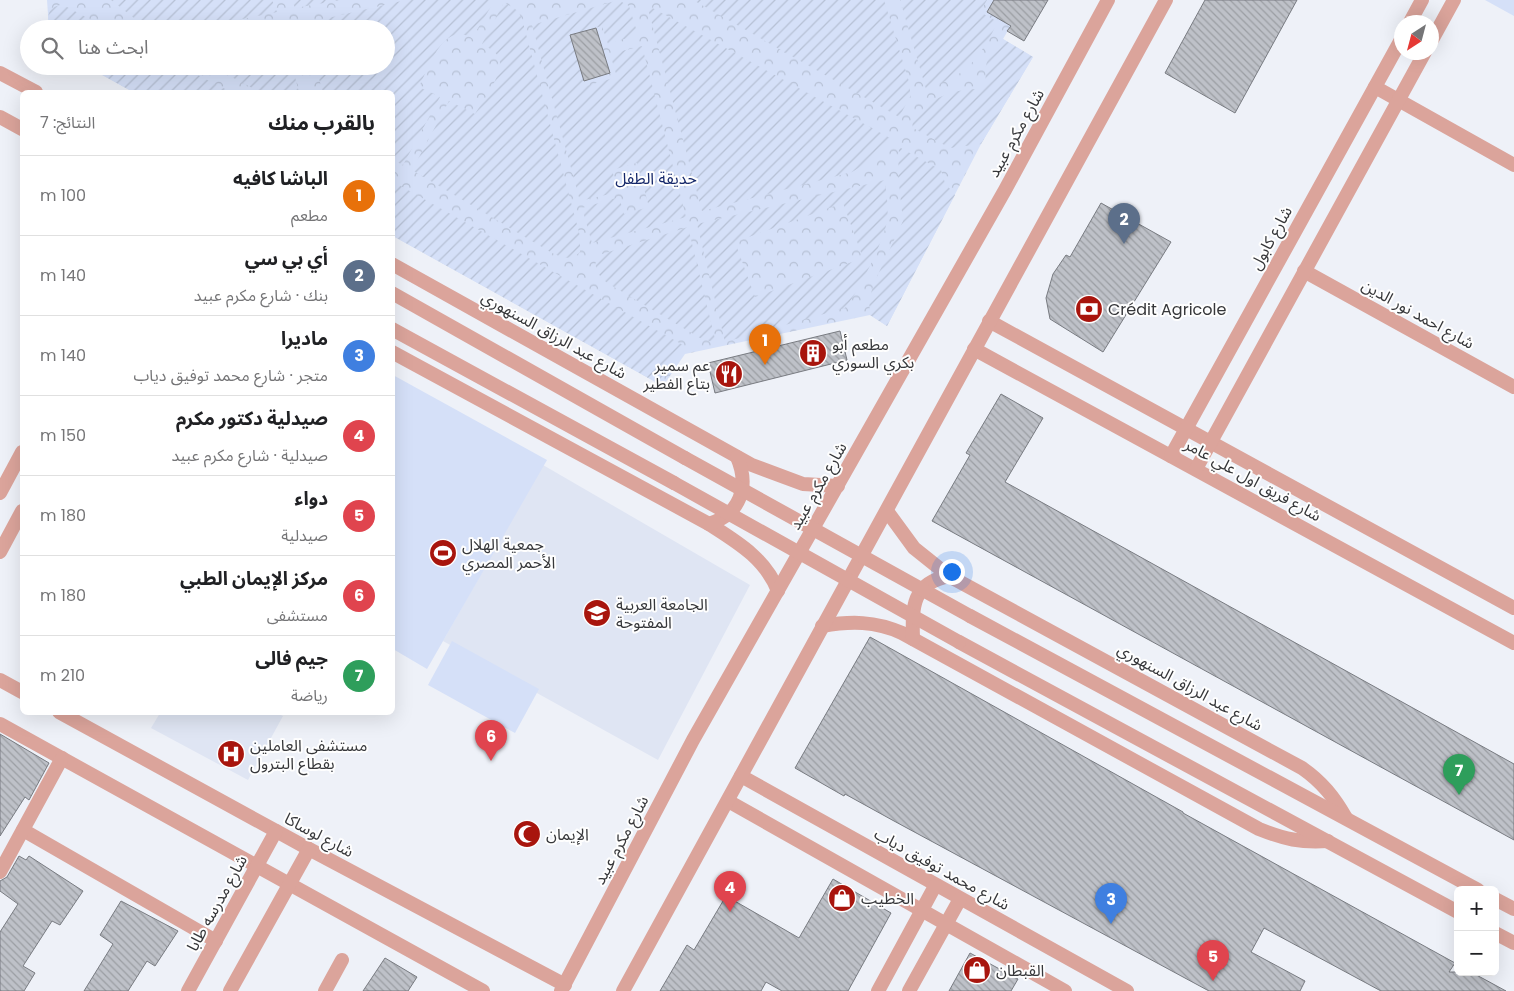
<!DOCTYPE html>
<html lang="ar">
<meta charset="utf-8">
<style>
body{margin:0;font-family:Poppins,"Noto Sans Arabic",sans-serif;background:#f6f6f6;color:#202124;direction:rtl}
.controls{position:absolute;right:15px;bottom:15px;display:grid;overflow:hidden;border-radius:8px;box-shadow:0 5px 20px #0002}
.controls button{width:45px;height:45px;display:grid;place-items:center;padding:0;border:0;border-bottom:1px solid #e0e0e0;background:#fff;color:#202124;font:25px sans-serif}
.compass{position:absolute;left:1394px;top:15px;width:45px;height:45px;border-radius:50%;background:#fff;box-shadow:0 5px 20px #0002;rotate:216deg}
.you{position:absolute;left:951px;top:571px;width:18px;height:18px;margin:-12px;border:4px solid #fff;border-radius:50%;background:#1a73e8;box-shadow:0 0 0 8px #1a73e833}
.badge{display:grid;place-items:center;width:32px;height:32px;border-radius:50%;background:#2563eb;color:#fff;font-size:16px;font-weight:700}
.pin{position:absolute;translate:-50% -41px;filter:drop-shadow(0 1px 2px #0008)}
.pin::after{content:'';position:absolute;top:26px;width:18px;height:15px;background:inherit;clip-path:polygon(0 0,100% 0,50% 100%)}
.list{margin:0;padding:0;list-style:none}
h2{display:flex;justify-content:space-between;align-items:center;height:65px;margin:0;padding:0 20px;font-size:21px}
h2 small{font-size:16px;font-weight:400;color:#757577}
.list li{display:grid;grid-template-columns:32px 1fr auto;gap:15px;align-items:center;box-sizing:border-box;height:80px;padding:0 20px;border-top:1px solid #e0e0e0}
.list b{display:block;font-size:19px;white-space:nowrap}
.list p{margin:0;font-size:16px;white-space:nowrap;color:#757577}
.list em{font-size:16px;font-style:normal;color:#757577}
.icon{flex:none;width:28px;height:28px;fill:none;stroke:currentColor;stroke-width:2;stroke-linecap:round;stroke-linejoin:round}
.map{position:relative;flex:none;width:1514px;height:991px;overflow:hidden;direction:ltr}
.search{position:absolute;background:#fff;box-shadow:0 5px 20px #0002;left:20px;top:20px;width:375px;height:55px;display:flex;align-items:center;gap:12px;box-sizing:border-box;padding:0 18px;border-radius:28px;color:#757577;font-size:19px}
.panel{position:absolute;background:#fff;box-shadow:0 5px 20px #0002;left:20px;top:90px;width:375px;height:625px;border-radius:8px;direction:rtl}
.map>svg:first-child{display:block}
.built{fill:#dfe5f3}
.grass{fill:#d5e0f8}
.park{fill:url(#park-crowns)}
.garden{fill:url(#garden-furrows);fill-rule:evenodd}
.building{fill:url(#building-back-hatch);stroke:#787b81}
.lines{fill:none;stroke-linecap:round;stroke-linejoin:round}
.minor{stroke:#dba49b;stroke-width:14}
.tertiary{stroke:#dba49b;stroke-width:14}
.tertiary-bridge{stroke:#dba49b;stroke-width:14}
.labels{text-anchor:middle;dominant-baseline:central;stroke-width:4;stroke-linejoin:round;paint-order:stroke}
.street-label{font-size:16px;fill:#36373a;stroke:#fefefe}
.park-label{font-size:16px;fill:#15286a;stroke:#fefefe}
.poi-label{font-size:16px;fill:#36373a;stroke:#fefefe;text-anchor:start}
</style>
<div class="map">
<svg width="1514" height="991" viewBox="0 0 1514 991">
<defs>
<pattern id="park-crowns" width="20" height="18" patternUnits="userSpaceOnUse" patternTransform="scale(1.25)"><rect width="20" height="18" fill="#d5e0f8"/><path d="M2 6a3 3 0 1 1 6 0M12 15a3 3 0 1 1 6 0" fill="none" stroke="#b7c1d5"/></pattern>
<pattern id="garden-furrows" width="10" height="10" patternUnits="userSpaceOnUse" patternTransform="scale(1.25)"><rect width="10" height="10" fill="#d5e0f8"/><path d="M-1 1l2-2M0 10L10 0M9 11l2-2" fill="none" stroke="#b7c1d5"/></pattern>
<pattern id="building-back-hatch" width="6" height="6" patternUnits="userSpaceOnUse" patternTransform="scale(1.25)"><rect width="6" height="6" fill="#bec1c8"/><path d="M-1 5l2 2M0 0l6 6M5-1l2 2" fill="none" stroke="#9b9ea3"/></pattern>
</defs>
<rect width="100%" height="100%" fill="#eef1f8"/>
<!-- built -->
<g class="built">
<polygon points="543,465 750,585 658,760 443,641"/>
<polygon points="276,713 283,716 248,780 151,728 160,713"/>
</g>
<!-- grass -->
<g class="grass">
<polygon points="1485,0 1514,0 1514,16"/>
<polygon points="393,375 547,460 427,669 393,649"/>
<polygon points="452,641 539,689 515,733 428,685"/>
</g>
<!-- park -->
<polygon class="park" points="47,0 1026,0 1003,39 1033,57 981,144 887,326 870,315 685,354 663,386 393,236 392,92 133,92 86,66 386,66 386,29 49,29"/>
<!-- garden -->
<g class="garden">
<polygon points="111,0 272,0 277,12 193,29 148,29"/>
<polygon points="292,0 341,0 295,8"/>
<path d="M406,0H495L472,38C443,21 429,67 419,87L440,97L403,165L393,160L392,92H323L315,66H386V29H303L302,24Z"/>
<polygon points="693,0 884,0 910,85 910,97 899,117"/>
<path d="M900,0H987L980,12L998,22C978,60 968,75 926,89Z"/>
<polygon points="615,1 620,1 629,6 638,35 608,44 602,26 571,35 586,86 617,77 610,54 642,46 686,217 592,243 582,208 619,197 624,214 649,207 637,163 612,170 618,192 580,201 532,25"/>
<path d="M504,2L518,11L522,19L580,236V252C571,261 563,258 552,253L412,170L449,101L475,114C483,101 507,69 498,56C494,50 487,47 482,44Z"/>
<path d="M60,5L67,7L108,29H49C48,17 46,8 60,5Z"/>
<polygon points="647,5 890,138 870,161 852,172 702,211"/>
<path d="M1003,39L1033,57L981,144L950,148L913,128C911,122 915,119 919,114C933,96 954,90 976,89C992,80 982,75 987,62C991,54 998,46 1003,39Z"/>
<polygon points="86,66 180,66 231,92 133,92"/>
<polygon points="211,66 292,66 299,92 260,92"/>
<polygon points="899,147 941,170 945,183 955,195 887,326 870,315 869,300 874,283 903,221 898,175"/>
<path d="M885,180C886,193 889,207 887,220C886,237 857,295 845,308L725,342L697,224ZM843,203L863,258L755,297L735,242Z"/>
<polygon points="392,181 683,345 659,384 393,236"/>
<path d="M688,227L716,343L700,338L609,284C600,278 594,270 596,259L599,255Z"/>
</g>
<!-- building -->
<g class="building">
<polygon points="994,0 1048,0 1024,41 1007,31 1011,26 987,12"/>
<polygon points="1205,0 1297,0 1235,113 1165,73"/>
<polygon points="596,28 610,73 584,81 570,35"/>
<polygon points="1101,203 1171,242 1103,352 1050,319 1046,298 1053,274 1066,255 1070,257"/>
<polygon points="840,331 847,360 715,393 708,363"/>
<polygon points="1001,394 1043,418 1005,482 1514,764 1514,840 932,521 970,455 966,453"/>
<polygon points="870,637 1183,812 1183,813 1455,963 1449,972 1471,972 1506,991 1381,991 1264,928 1251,952 1305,981 1300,991 1209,991 894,821 845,794 844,796 795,768"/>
<polygon points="0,734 49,763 29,800 25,797 0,836"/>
<polygon points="19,856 26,860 29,856 83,891 60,925 52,921 23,966 35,973 24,991 0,991 0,932 18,904 0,891 0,881 7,877"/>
<polygon points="833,879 891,913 848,991 782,991 766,982 761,991 660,991 687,945 694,950 726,896 799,938"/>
<polygon points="121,901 178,931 155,966 147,961 128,991 84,991 113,944 100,935"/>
<polygon points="970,953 1018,979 1011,991 949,991"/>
<polygon points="385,958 417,977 408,991 363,991"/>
</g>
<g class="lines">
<!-- minor -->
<g class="minor">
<polyline points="1410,22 1422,0"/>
<polyline points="1432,40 1454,0"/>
<polyline points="1375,87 1514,165"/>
<polyline points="1304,271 1514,387"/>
<polyline points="989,321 1514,608"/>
<polyline points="974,349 1514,643"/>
<polyline points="1171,456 1402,38"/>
<polyline points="1196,469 1425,52"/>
<polyline points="0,493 22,452"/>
<polyline points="0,552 22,511"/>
<polyline points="0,680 22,692"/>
<polyline points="59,712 309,849 565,985"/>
<polyline points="0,724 483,991"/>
<polyline points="741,776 1127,991"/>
<polyline points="728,801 1065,991"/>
<polyline points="23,830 216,941"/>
<polyline points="0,872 62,758"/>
<polyline points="188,991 276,831"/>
<polyline points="230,991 309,849"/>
<polyline points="325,991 342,960"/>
<polyline points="878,991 935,886"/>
<polyline points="909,991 960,899"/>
</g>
<!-- tertiary -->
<g class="tertiary">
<polyline points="0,73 36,92"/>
<polyline points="0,117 22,129"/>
<polyline points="392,264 752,465 803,484 838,486"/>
<polyline points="392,293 685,458"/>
<polyline points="392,329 674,483"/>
<path d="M392,352L709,524C737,542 765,558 778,591"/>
<path d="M887,511L914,548L949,576L1302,768C1322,782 1334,797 1346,818"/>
<path d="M709,524C740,514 750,487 737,457"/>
<polyline points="970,616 1478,890"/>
<path d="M822,626C851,621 875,621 902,633L1259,829C1284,839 1301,843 1328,841"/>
<path d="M913,639C912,607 912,583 949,576"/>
<polyline points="959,642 1458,912"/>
<polyline points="1495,899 1514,909"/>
<polyline points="1495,933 1514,943"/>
<polyline points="561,991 693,740 1005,190 1108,0"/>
<polyline points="623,991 1166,0"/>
</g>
<!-- tertiary-bridge -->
<g class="tertiary-bridge">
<polyline points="685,458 970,616"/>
<polyline points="674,483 959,642"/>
</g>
</g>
<!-- icons -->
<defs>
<g id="bank-disc" transform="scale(1.4375)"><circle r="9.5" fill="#a8150d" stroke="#fefefe"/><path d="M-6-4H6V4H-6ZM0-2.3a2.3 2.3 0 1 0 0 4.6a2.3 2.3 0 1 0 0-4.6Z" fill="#fff"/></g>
<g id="building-disc" transform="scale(1.4375)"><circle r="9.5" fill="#a8150d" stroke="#fefefe"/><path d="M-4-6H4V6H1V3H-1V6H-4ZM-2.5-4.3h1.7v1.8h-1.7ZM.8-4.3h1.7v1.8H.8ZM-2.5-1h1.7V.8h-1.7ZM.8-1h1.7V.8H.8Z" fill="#fff"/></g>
<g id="restaurant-disc" transform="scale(1.4375)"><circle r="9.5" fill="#a8150d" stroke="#fefefe"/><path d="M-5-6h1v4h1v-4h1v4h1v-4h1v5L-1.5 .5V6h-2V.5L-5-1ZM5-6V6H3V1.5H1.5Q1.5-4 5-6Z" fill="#fff"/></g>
<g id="stadium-disc" transform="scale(1.4375)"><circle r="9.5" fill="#a8150d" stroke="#fefefe"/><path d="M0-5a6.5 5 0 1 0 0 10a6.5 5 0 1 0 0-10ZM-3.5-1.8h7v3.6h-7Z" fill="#fff"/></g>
<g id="university-disc" transform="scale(1.4375)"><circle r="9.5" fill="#a8150d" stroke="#fefefe"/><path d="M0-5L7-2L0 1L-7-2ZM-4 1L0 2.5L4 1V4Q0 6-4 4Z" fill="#fff"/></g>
<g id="hospital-disc" transform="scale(1.4375)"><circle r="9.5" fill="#a8150d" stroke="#fefefe"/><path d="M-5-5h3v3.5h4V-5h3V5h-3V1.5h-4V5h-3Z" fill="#fff"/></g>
<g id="mosque-disc" transform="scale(1.4375)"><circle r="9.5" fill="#a8150d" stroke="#fefefe"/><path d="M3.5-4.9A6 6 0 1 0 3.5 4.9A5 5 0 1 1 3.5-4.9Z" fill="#fff"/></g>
<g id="shop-disc" transform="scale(1.4375)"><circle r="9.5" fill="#a8150d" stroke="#fefefe"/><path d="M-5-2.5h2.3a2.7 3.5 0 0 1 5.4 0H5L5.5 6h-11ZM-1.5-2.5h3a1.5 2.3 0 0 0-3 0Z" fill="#fff"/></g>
</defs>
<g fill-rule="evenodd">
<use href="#bank-disc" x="1089" y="309"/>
<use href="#building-disc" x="813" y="353"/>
<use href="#restaurant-disc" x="729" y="374"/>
<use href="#stadium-disc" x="443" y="553"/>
<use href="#university-disc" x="597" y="613"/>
<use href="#hospital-disc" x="231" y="754"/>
<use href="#mosque-disc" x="527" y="834"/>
<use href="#shop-disc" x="842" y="898"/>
<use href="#shop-disc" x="977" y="970"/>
</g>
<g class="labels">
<!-- street labels -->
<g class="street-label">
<text transform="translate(1016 133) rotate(-61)">شارع مكرم عبيد</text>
<text transform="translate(1271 238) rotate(-61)">شارع كابول</text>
<text transform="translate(1418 314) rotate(29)">شارع احمد نور الدين</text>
<text transform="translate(554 335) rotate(29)">شارع عبد الرزاق السنهوري</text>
<text transform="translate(1253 480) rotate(29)">شارع فريق اول علي عامر</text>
<text transform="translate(818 486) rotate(-60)">شارع مكرم عبيد</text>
<text transform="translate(1190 687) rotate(29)">شارع عبد الرزاق السنهوري</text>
<text transform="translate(319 835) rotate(28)">شارع لوساكا</text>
<text transform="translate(621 840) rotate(-62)">شارع مكرم عبيد</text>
<text transform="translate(942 869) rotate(29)">شارع محمد توفيق دياب</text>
<text transform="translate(217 903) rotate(-61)">شارع مدرسه طابا</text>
</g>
<!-- park labels -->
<g class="park-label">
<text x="656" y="178">حديقة الطفل</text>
</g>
<!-- poi labels -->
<g class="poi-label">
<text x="1108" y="309">Crédit Agricole</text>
<text x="832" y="344">مطعم أبو<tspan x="832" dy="18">بكري السوري</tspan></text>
<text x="710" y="365" text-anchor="end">عم سمير<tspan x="710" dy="18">بتاع الفطير</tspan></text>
<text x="462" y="544">جمعية الهلال<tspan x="462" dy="18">الأحمر المصري</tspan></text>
<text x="616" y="604">الجامعة العربية<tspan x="616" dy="18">المفتوحة</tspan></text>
<text x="250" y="745">مستشفى العاملين<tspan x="250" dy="18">بقطاع البترول</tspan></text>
<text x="546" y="834">الإيمان</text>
<text x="861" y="898">الخطيب</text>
<text x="996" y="970">القبطان</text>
</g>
</g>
</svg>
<div class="controls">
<button>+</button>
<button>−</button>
</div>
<svg class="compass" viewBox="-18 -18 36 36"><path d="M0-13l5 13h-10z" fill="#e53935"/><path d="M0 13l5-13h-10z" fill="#757577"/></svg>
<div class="you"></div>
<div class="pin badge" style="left:765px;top:365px;background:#e8710a">1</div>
<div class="pin badge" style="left:1124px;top:244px;background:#5c6f8a">2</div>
<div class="pin badge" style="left:1111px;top:924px;background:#3f7fe0">3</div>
<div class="pin badge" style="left:730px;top:912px;background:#e0444e">4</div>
<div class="pin badge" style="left:1213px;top:981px;background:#e0444e">5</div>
<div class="pin badge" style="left:491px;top:761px;background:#e0444e">6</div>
<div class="pin badge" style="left:1459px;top:795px;background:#2e9e5b">7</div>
<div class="search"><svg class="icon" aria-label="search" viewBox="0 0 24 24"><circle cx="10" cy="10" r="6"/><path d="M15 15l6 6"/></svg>ابحث هنا</div>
<section class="panel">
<h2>بالقرب منك<small>النتائج: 7</small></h2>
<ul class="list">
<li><span class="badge" style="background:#e8710a">1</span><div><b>الباشا كافيه</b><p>مطعم</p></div><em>100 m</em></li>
<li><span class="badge" style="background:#5c6f8a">2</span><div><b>أي بي سي</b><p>بنك · شارع مكرم عبيد</p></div><em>140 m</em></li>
<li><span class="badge" style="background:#3f7fe0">3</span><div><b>ماديرا</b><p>متجر · شارع محمد توفيق دياب</p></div><em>140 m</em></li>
<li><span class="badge" style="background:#e0444e">4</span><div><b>صيدلية دكتور مكرم</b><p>صيدلية · شارع مكرم عبيد</p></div><em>150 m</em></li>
<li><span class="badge" style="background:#e0444e">5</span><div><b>دواء</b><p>صيدلية</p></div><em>180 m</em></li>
<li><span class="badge" style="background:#e0444e">6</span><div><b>مركز الإيمان الطبي</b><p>مستشفى</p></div><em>180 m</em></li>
<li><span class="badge" style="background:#2e9e5b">7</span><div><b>جيم فالى</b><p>رياضة</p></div><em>210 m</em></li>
</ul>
</section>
</div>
